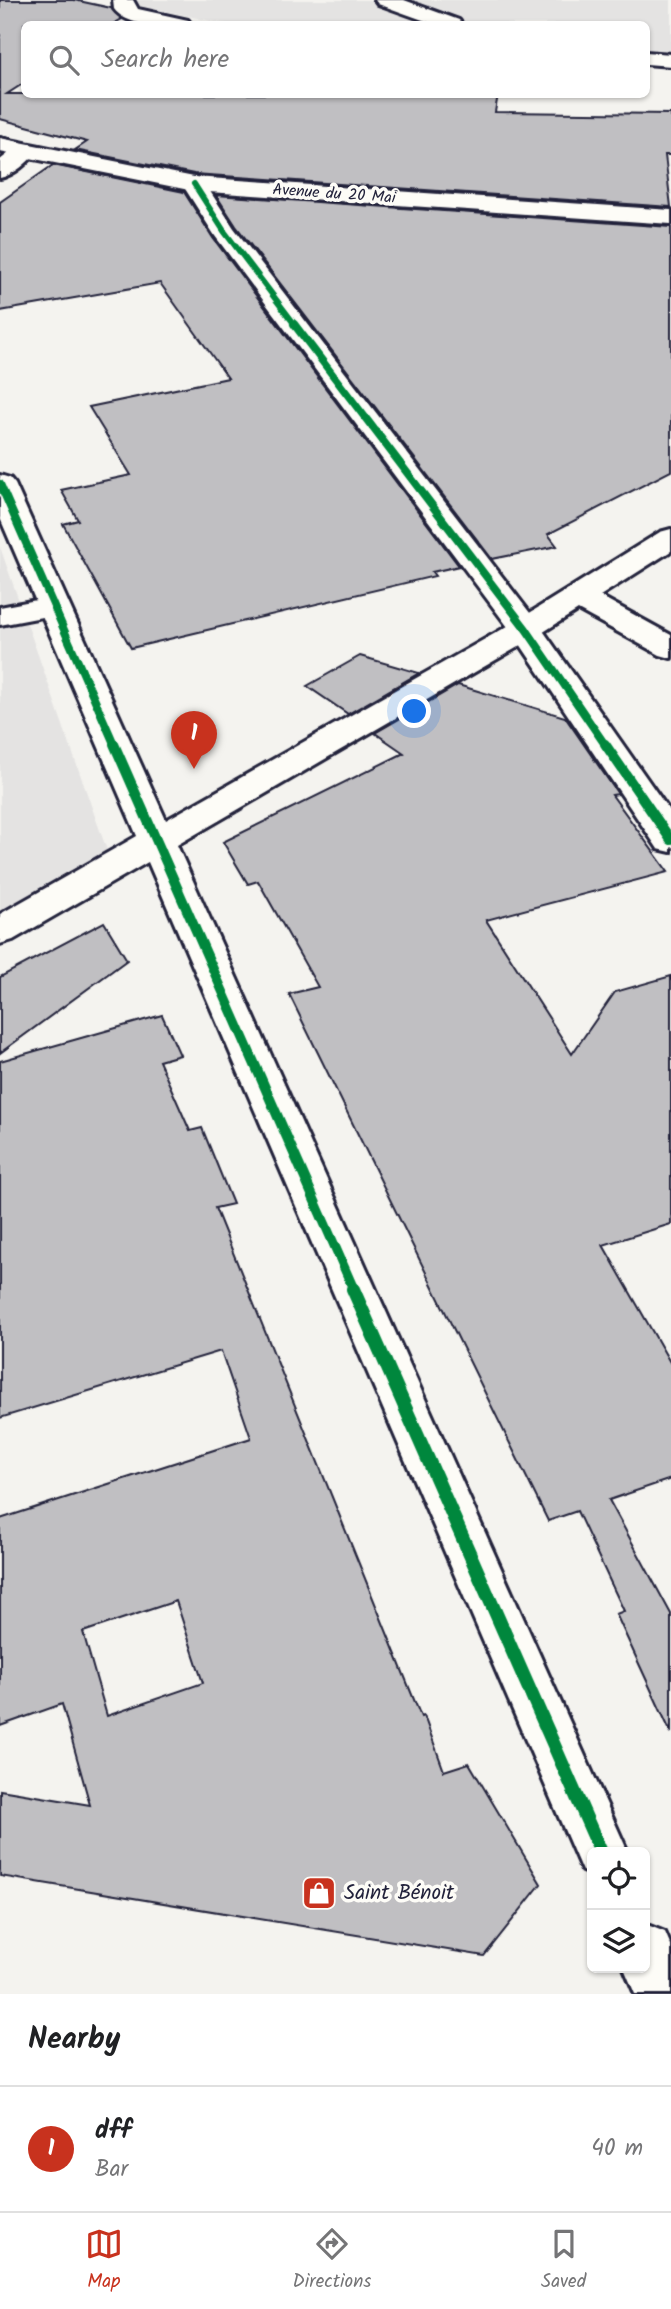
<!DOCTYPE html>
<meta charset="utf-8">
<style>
body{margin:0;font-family:Kalam,sans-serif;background:#f2f2f2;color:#202124}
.controls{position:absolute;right:21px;bottom:21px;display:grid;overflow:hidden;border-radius:10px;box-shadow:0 2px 5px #0004}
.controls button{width:63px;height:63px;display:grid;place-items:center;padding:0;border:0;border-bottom:2px solid #e0e0e0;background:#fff;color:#202124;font:35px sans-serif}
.you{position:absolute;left:415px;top:712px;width:24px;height:24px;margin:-18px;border:5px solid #fff;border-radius:50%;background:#1a73e8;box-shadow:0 0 0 10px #1a73e833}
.badge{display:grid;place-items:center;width:46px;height:46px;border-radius:50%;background:#c8321e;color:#fff;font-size:23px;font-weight:700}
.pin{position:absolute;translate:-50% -58px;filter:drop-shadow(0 2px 4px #0008)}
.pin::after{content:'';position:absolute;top:37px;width:24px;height:21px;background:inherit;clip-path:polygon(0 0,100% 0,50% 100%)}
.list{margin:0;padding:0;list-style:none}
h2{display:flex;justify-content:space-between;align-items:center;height:91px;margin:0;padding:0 28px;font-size:30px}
h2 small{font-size:23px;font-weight:400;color:#757577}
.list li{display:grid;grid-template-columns:46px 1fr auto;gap:21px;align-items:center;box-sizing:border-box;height:126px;padding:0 28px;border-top:2px solid #e0e0e0}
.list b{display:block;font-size:26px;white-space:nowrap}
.list p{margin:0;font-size:23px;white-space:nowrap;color:#757577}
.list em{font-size:23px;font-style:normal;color:#757577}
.icon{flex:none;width:38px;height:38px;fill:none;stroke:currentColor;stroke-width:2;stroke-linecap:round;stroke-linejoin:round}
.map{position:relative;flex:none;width:671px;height:1994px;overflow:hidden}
.search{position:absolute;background:#fff;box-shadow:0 2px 5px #0004;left:21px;right:21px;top:21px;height:77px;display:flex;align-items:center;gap:18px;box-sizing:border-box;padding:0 24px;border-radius:10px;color:#757577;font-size:26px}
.sheet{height:217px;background:#fff}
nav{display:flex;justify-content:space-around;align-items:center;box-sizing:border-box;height:98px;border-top:2px solid #e0e0e0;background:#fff;font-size:19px;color:#757577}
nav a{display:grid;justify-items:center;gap:4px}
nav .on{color:#c8321e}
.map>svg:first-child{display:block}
.built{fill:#e4e3e2}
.building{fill:#c0bfc2;stroke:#22223b;stroke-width:2;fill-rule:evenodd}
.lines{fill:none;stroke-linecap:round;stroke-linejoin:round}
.street-casing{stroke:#22223b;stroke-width:6}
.secondary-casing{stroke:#22223b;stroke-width:6}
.highway-casing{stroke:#22223b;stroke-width:6}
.street{fill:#fdfcf7;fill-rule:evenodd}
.secondary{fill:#fdfcf7;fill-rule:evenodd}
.highway{fill:#fdfcf7;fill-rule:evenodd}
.cycleway-far3-casing{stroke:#fdfcf7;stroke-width:9}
.cycleway-far2-casing{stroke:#fdfcf7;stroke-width:11}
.cycleway-far1-casing{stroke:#fdfcf7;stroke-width:15}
.cycleway-casing{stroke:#fdfcf7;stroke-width:18}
.cycleway-far3{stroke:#00873e;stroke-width:6}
.cycleway-far2{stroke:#00873e;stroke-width:8}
.cycleway-far1{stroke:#00873e;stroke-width:10}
.cycleway{stroke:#00873e;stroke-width:14}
.labels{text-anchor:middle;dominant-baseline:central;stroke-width:7;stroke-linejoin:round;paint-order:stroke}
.far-street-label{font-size:16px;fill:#22223b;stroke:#fdfcf7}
.near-poi-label{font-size:21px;fill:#22223b;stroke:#fdfcf7;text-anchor:start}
</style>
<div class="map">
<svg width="671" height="1994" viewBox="0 0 671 1994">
<rect width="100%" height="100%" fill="#f4f3ef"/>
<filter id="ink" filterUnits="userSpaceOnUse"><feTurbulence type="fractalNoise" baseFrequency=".0143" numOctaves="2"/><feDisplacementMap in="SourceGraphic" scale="14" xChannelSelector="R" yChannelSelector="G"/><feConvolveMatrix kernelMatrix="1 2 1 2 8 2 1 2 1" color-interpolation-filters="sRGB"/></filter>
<g filter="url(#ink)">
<!-- built -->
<g class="built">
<polygon points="111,0 671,0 671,52 647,49 646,24 226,24"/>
<polygon points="0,547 109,856 0,913"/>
</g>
<!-- building -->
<g class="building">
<polygon points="0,0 74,0 111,8 122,19 113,24 24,24 24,83 7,94 498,94 495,112 671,114 671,155 665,155 671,207 194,174 75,150 87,142 0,119"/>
<polygon points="53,165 184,192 213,238 459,566 432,572 435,576 131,648 63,524 78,520 61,490 131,475 89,407 228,378 160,283 0,311 0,202"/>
<polygon points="216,195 671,227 671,471 548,534 557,546 492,559 236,226"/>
<polygon points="360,656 419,673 348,714 307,686"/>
<polygon points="458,685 565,717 618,794 612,795 668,872 486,920 572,1054 615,992 671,976 671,1224 603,1245 671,1364 671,1479 609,1500 671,1614 671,1733 616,1614 624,1611 577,1511 548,1521 289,994 318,987 258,881 248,884 223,842 404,753 375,733"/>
<polygon points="104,922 127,960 0,1053 0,977"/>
<path d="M162,1015L180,1055L159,1061L190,1131L202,1128L233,1204L215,1208L421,1717L424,1716L444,1771L469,1763L541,1884L484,1956L0,1876V1790L90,1805L62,1704L0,1726V1519L251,1438L221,1351L0,1418V1061ZM176,1601L203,1683L107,1716L83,1632Z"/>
</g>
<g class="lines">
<!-- street casing -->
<g class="street-casing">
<g id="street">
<path d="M113,0H133L138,9L188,20L191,24C169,26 129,29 114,9Z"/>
<polygon points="375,0 404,0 459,20 462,24 434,24 378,4"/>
<polygon points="646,52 671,54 671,66 646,64"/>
<polygon points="194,177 202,179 234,228 537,622 671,813 671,852 658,849 514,635 215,236 182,184 186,179"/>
<polygon points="578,588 589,590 671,635 671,658 660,655 567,604 562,597 567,590"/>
<polygon points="52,597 63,599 68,606 63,613 0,625 0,607"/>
</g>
</g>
<!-- secondary casing -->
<g class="secondary-casing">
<g id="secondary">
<path d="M26,144L34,146L37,151C29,162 14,175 0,178V160L18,146Z"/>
<polygon points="0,475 10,478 15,484 166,820 515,622 660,532 671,529 671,551 537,636 177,845 628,1852 592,1852 592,1875 582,1871 148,862 13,940 0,944 0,914 137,836 0,518"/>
<polygon points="645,1924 665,1932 671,1946 671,1994 635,1994 624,1968 645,1968"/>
</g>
</g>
<!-- highway casing -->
<g class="highway-casing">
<polygon id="highway" points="0,138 194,177 671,210 671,224 194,191 0,152"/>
</g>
<!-- street -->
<use href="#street" class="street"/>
<!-- secondary -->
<use href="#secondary" class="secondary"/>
<!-- highway -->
<use href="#highway" class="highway"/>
<!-- cycleway-far3 casing -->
<g class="cycleway-far3-casing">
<polyline id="cycleway-far3" points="194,184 224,231 296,326"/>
</g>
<!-- cycleway-far2 casing -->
<g class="cycleway-far2-casing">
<g id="cycleway-far2">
<polyline points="294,324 526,629 606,746"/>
<polyline points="0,484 115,746"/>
</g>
</g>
<!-- cycleway-far1 casing -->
<g class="cycleway-far1-casing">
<g id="cycleway-far1">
<polyline points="114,744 354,1290"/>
<polyline points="605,744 671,840"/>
</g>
</g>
<!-- cycleway casing -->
<g class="cycleway-casing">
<polyline id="cycleway" points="353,1289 601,1852"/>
</g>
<!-- cycleway-far3 -->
<use href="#cycleway-far3" class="cycleway-far3"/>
<!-- cycleway-far2 -->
<use href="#cycleway-far2" class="cycleway-far2"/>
<!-- cycleway-far1 -->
<use href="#cycleway-far1" class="cycleway-far1"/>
<!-- cycleway -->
<use href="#cycleway" class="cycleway"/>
</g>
</g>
<!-- icons -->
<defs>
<g id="shop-square" transform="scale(1.75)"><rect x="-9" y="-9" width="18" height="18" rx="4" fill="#c8321e" stroke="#fdfcf7"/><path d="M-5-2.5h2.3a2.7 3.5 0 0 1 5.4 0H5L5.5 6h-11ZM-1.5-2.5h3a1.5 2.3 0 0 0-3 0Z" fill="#fff"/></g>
</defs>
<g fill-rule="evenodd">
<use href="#shop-square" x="319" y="1893"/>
</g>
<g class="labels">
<!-- far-street labels -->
<g class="far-street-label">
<text transform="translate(334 194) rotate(4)">Avenue du 20 Mai</text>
</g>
<!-- near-poi labels -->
<g class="near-poi-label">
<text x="344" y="1893">Saint Bénoit</text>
</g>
</g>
</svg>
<div class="controls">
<button><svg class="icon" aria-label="locate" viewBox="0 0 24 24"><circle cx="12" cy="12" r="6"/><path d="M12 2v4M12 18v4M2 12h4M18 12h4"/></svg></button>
<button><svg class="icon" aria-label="layers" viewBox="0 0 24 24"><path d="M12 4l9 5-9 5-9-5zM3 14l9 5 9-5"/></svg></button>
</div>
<div class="you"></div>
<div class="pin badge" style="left:194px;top:769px">1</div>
<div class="search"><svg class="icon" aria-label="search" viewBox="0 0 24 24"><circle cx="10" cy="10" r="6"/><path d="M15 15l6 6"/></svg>Search here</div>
</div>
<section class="sheet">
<h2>Nearby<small></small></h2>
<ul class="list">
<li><span class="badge">1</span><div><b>dff</b><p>Bar</p></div><em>40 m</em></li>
</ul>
</section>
<nav>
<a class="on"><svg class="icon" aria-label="map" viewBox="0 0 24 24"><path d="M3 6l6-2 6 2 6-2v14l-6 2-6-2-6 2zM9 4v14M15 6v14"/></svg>Map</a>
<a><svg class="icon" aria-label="directions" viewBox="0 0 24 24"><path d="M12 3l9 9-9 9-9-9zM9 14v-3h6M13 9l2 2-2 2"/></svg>Directions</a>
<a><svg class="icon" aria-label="saved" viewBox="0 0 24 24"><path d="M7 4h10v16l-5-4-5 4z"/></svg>Saved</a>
</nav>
